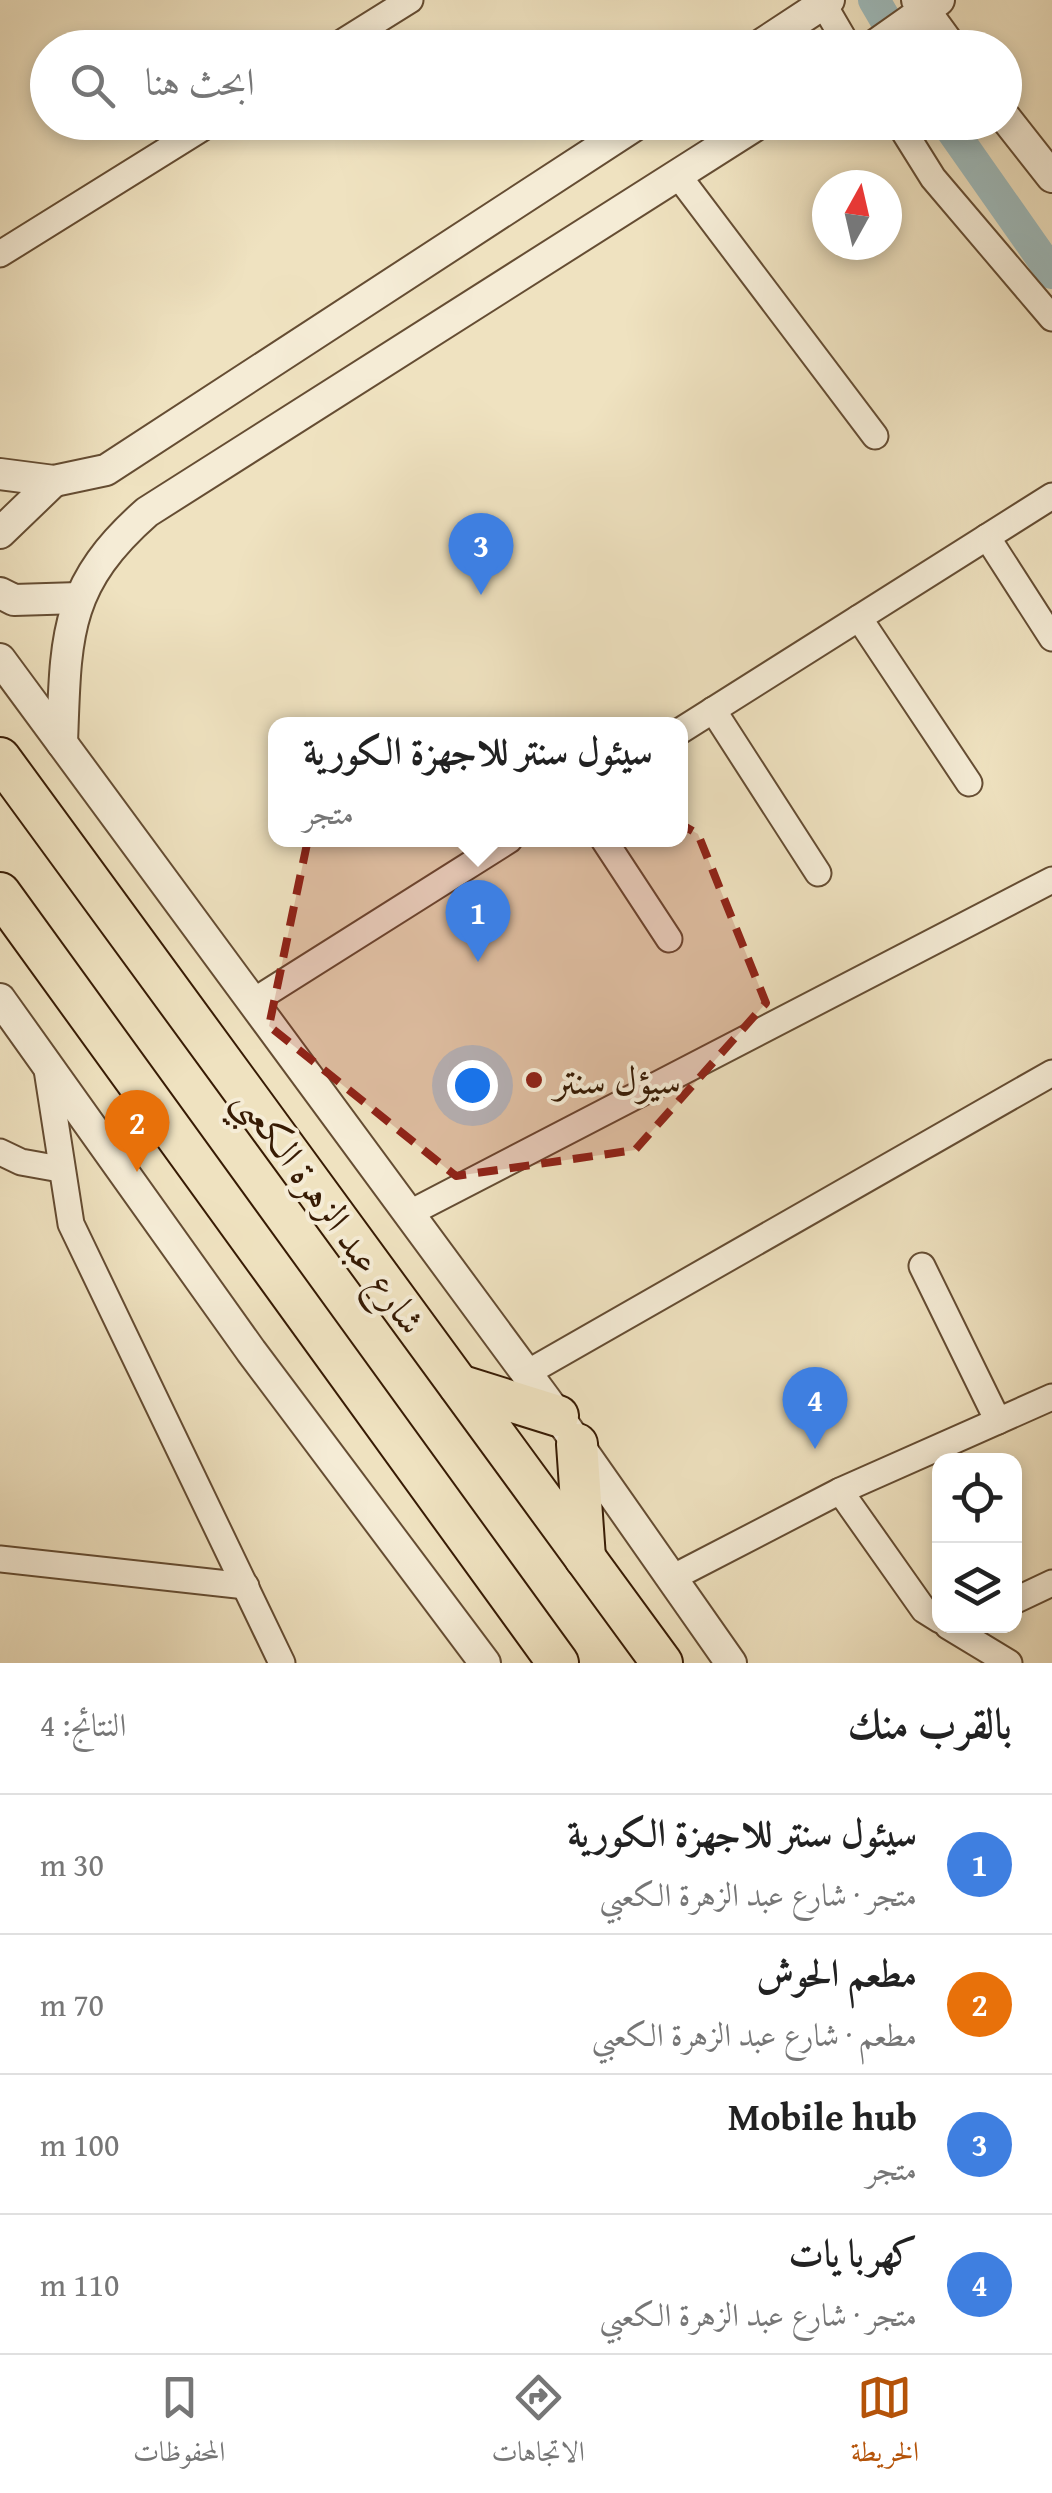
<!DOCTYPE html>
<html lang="ar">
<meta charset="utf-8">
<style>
body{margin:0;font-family:"Gentium Book Plus",Amiri,serif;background:#f2f2f2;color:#222;direction:rtl}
.controls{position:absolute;right:30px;bottom:30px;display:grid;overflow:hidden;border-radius:20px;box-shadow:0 5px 15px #0003}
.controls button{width:90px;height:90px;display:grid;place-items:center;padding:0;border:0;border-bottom:2px solid #e0e0e0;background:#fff;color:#222;font:50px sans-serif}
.compass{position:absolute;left:812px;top:170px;width:90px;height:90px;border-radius:50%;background:#fff;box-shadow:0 5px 15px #0003;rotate:8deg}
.you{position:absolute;left:472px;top:1085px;width:35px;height:35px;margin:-25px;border:8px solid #fff;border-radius:50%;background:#1a73e8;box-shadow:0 0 0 15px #1a73e833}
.badge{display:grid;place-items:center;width:65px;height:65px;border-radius:50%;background:#b45309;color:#fff;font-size:32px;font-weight:700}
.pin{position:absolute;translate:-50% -82px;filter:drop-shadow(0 2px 5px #0008)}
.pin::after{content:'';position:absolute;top:52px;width:35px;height:30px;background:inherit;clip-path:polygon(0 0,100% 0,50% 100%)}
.popup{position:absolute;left:268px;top:717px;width:420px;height:130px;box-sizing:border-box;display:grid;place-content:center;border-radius:20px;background:#fff;filter:drop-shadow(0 2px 8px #0005);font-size:32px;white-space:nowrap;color:#767676}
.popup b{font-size:38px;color:#222}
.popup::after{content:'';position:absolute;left:50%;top:100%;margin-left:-20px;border:20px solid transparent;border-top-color:#fff}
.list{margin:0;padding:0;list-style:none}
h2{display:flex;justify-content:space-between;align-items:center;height:130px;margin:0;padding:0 40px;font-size:42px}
h2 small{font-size:32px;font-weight:400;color:#767676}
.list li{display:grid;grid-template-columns:65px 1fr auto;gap:30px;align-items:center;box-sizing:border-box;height:140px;padding:0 40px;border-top:2px solid #e0e0e0}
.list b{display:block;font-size:38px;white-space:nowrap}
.list p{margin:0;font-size:32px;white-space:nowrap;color:#767676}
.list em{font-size:32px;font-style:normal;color:#767676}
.icon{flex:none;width:55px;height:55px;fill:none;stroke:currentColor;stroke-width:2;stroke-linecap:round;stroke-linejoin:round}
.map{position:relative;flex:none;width:1052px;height:1663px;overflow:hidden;direction:ltr}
.search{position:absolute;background:#fff;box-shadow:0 5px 15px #0003;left:30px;right:30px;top:30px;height:110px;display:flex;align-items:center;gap:25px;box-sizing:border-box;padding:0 35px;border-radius:55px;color:#767676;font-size:38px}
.sheet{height:690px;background:#fff}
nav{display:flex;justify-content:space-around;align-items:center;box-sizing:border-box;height:140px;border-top:2px solid #e0e0e0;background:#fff;font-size:28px;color:#767676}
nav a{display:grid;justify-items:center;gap:5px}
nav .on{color:#b45309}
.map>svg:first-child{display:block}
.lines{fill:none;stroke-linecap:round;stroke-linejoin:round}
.canal{stroke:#9ebbbc;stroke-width:32}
.minor-casing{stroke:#654d33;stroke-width:29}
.tertiary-casing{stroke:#654d33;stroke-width:34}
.primary-casing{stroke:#371b04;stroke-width:44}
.minor{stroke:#f5ecd6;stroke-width:25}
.tertiary{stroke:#f5ecd6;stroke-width:30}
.primary{stroke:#efe2c0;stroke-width:40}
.marked{fill:#8f2418;fill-opacity:0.2;stroke:#8f2418;stroke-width:8;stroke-dasharray:20 12;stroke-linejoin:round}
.poi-dot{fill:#8f2418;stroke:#f5ecd6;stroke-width:4}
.labels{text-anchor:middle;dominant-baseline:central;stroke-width:8;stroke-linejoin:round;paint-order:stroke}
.poi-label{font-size:38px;fill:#371b04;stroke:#f5ecd6;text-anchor:start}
.street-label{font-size:38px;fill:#371b04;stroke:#f5ecd6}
</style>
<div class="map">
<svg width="1052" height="1663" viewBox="0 0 1052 1663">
<rect width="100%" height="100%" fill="#efe2c0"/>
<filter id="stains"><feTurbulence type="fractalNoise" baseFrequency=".002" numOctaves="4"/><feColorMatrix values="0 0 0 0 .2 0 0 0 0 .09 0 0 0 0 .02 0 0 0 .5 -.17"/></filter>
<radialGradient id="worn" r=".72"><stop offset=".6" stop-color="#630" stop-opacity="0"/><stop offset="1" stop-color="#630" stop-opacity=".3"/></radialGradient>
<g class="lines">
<!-- canal -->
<g class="canal">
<polyline points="874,0 902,48"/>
<polyline points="946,122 1052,273"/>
</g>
<!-- minor casing -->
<g class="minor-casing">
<g id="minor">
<polyline points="821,0 849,48"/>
<polyline points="333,48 410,0"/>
<polyline points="898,122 933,178 1052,318"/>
<polyline points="680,178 875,436"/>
<polyline points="0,254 212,122"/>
<polyline points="987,537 1052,638"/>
<polyline points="859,618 969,783"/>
<polyline points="713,710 818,873"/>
<polyline points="680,731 1052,496"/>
<polyline points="604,840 669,939"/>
<polyline points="254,1001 509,840"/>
<polyline points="46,1063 71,1224 282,1663"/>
<polyline points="0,1152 21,1162 60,1169"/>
<polyline points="408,1214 1052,880"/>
<polyline points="922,1266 998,1421"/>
<polyline points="527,1373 1052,1073"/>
<polyline points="840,1491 924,1610 940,1620"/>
<polyline points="0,1559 246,1586"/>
<polyline points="670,1579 840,1491 1052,1397"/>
<polyline points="1014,1601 1052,1583"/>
<polyline points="948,1626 1009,1663"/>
</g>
</g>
<!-- tertiary casing -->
<g class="tertiary-casing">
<g id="tertiary">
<polyline points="917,0 952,48"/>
<polyline points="756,48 829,0"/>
<polyline points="871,48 939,0"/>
<polyline points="1004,116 1052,177"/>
<polyline points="0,474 54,481 106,470 640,122"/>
<polyline points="0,533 54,481"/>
<polyline points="0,593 14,600 79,598"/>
<polyline points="0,659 558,1416 731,1663"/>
<path d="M62,743C66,637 63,586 147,512L761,122"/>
<polyline points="0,999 251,1351 485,1663"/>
</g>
</g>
<!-- primary casing -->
<g class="primary-casing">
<g id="primary">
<polyline points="0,758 662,1663"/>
<polyline points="0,893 558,1663"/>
<polyline points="459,1385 558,1416"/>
<polyline points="577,1444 585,1558"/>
</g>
</g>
<!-- minor -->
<use href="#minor" class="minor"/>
<!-- tertiary -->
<use href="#tertiary" class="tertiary"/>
<!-- primary -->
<use href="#primary" class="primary"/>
</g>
<!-- marked area -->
<path class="marked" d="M509,725L698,834L766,1003L635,1150L456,1176L269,1026L317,796Z"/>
<!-- markers -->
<circle class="poi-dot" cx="534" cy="1080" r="10"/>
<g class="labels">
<!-- poi labels -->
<g class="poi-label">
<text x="554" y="1080">سيؤل سنتر</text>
</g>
<!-- street labels -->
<g class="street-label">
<text transform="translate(331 1210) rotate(54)">شارع عبد الزهرة الكعبي</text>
</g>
</g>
<rect width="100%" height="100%" filter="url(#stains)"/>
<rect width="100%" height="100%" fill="url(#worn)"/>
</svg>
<div class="controls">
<button><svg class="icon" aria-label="locate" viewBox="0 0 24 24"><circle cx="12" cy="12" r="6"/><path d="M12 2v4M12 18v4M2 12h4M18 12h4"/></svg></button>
<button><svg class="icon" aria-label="layers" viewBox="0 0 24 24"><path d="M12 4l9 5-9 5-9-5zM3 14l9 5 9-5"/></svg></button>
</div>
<svg class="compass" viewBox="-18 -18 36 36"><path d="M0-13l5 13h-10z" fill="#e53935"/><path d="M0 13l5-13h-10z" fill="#767676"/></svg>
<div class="you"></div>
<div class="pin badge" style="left:478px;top:962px;background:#3f7fe0">1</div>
<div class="popup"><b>سيئول سنتر للاجهزة الكورية</b>متجر</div>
<div class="pin badge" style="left:137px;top:1172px;background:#e8710a">2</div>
<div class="pin badge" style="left:481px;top:595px;background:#3f7fe0">3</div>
<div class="pin badge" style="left:815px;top:1449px;background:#3f7fe0">4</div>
<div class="search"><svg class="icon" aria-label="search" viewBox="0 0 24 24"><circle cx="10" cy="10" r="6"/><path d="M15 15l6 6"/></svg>ابحث هنا</div>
</div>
<section class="sheet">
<h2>بالقرب منك<small>النتائج: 4</small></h2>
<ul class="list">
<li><span class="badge" style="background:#3f7fe0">1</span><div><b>سيئول سنتر للاجهزة الكورية</b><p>متجر · شارع عبد الزهرة الكعبي</p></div><em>30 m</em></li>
<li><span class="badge" style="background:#e8710a">2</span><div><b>مطعم الحوش</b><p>مطعم · شارع عبد الزهرة الكعبي</p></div><em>70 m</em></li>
<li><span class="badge" style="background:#3f7fe0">3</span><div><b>Mobile hub</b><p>متجر</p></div><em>100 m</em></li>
<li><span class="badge" style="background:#3f7fe0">4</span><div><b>كهربا يات</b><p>متجر · شارع عبد الزهرة الكعبي</p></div><em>110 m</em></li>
</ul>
</section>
<nav>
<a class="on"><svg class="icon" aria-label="map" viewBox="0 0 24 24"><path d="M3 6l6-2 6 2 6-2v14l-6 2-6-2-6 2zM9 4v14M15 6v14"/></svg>الخريطة</a>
<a><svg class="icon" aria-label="directions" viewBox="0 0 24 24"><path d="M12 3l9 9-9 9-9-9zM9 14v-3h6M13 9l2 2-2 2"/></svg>الاتجاهات</a>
<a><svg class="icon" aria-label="saved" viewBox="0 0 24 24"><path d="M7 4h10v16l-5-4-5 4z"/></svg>المحفوظات</a>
</nav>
